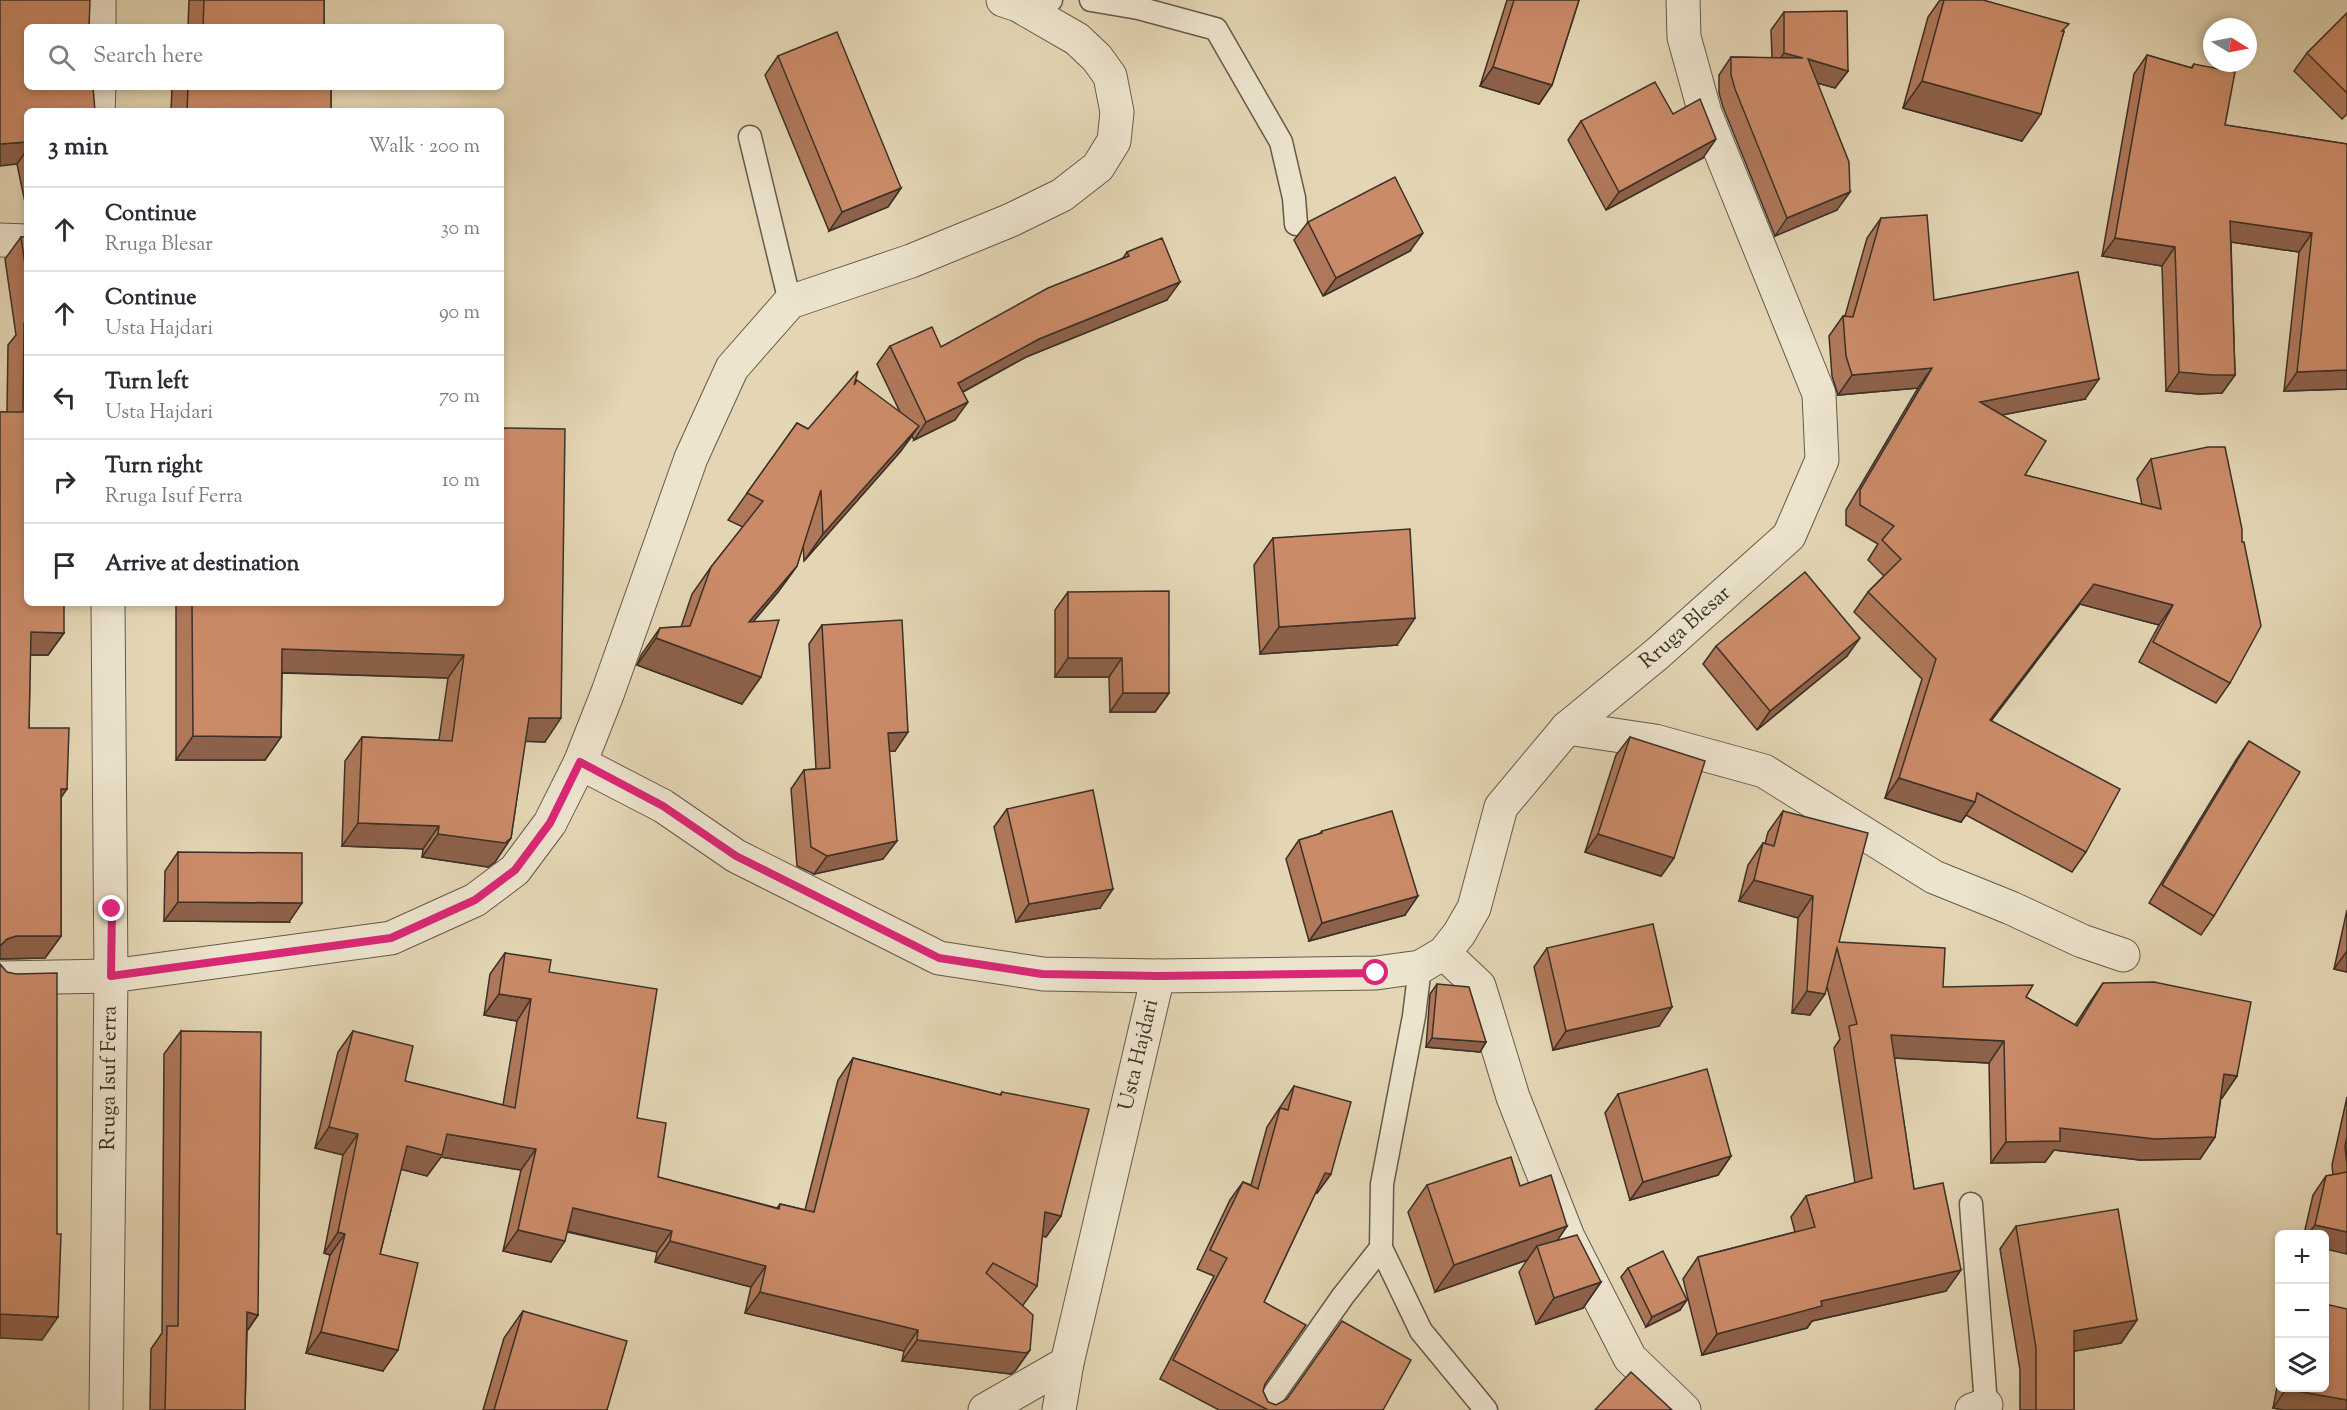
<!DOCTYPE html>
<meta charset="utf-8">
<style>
body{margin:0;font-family:"Sorts Mill Goudy",serif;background:#f7f7f7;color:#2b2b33}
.controls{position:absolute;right:18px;bottom:18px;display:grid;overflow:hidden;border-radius:9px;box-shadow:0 3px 9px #0003}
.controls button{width:54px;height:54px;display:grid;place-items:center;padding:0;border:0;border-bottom:2px solid #e1e1e2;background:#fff;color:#2b2b33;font:30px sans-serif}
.compass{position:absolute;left:2203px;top:18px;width:54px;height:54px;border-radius:50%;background:#fff;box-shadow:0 3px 9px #0003;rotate:100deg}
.stop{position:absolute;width:18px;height:18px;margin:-14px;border:4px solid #db2777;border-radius:50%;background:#fff}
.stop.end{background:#db2777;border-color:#fff;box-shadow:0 2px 6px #0008}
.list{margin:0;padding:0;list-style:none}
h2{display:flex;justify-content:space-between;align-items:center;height:78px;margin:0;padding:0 24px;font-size:26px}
h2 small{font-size:20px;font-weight:400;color:#7c7c81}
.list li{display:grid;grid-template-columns:39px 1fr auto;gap:18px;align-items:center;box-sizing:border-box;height:84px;padding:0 24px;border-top:2px solid #e1e1e2}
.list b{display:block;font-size:22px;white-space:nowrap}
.list p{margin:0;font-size:20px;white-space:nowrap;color:#7c7c81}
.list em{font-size:20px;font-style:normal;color:#7c7c81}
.icon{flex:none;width:33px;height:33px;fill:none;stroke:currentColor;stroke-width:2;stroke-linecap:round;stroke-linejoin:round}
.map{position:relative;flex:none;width:2347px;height:1410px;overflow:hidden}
.search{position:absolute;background:#fff;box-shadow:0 3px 9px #0003;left:24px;top:24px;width:480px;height:66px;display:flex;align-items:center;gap:15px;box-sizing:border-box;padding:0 21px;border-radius:9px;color:#7c7c81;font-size:22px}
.panel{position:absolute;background:#fff;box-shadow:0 3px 9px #0003;left:24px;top:108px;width:480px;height:498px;border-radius:9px}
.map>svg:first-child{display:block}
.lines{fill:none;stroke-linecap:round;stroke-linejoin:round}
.service-casing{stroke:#655a4b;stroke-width:25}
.minor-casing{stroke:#655a4b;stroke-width:35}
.service{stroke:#ede4ce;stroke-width:22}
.minor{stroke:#ede4ce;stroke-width:33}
.wall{fill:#af785a;stroke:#3b3028;stroke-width:1.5}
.shaded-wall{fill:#8e614a;stroke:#3b3028;stroke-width:1.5}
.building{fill:#cb8b69;stroke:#3b3028;stroke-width:1.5}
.route{stroke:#db2777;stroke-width:8}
.labels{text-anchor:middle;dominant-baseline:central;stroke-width:6;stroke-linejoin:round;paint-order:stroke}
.street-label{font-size:21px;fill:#3b3028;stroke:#ede4ce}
</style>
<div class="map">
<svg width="2347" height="1410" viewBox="0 0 2347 1410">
<rect width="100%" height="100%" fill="#e4d6b4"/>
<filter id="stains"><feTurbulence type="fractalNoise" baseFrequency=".00333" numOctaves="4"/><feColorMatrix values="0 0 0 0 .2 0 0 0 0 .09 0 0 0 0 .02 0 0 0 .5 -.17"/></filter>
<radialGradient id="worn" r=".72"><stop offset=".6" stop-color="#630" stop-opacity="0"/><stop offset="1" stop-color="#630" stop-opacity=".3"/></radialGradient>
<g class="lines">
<!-- service casing -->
<g class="service-casing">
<g id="service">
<polyline points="1091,0 1138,8 1216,29 1281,142 1294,198 1296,224"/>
<polyline points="1018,5 1051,0"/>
<polyline points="750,137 790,302"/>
<polyline points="1420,967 1414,1016 1382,1184 1381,1248 1421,1331 1486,1410"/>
<polyline points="1971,1204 1986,1405"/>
<polyline points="1263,1410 1343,1296 1381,1248"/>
</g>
</g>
<!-- minor casing -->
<g class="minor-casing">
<g id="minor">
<polyline points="99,27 99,0"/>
<polyline points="98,111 99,87"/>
<polyline points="0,240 27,241"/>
<polyline points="1567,728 1655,741 1764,771 1934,877 2011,908 2082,941 2123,955"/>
<polyline points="580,763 608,692 691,458 732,368 790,302 911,261 1011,220 1062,195 1098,167 1114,141 1117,112 1110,76 1097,58 1077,39 1018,5 1003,0"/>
<polyline points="1444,953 1479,986 1513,1097 1568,1237 1630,1358 1684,1410"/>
<path id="s1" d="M0,978L111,976L391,938L475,900L515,870L550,823L580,763L663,806L736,856L939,958L1043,974L1158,976L1376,973L1420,967L1444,953L1459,934L1474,908L1501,807L1567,728L1657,654L1789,536L1822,460L1819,394L1705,113L1684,37L1683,0"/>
<path id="s2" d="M106,1410L111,976L108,603"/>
<polyline points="985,1410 1067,1363"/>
<path id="s3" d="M1059,1410L1067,1363L1158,976"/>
<polyline points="1972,1410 1986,1405"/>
</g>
</g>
<!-- service -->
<use href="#service" class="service"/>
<!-- minor -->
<use href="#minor" class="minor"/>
</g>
<!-- wall -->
<g class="wall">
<polygon points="189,0 324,0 324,27 188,27"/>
<polygon points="1507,0 1579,0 1552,85 1539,104 1480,86"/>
<polygon points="1940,0 1983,0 2064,32 2022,141 1903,108 1928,17"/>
<polygon points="1784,12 1848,71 1835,88 1818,83 1837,210 1775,236 1723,107 1719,93 1719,75 1731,57 1772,58 1771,30"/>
<polygon points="2347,13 2347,114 2342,119 2294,71 2307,53"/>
<polygon points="2147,55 2191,68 2194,64 2225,125 2347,144 2347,389 2284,391 2299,252 2231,242 2235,375 2222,393 2199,394 2166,391 2162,266 2102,256 2134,74"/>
<polygon points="778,56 901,188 888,207 829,231 765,75"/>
<polygon points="172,87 331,87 331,111 171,111"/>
<polygon points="27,111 27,212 17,164"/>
<polygon points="1581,121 1703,158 1606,210 1568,140"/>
<polygon points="1881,218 1934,300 2085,399 2002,415 2025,475 2142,505 2137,479 2151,459 2230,683 2216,703 2139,662 2159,625 2080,604 1991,721 2086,852 2072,872 1966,815 1961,822 1885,798 1922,679 1854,612 1868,592 1884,576 1868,560 1878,544 1846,525 1846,510 1918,388 1838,395 1832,376 1829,336 1843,316 1845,316 1867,238"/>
<polygon points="1308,222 1410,251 1323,296 1294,240"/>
<polygon points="21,237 27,237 27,603 64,633 48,655 30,655 29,728 61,798 61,936 45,958 0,959 0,412 7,412 8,345 16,335 5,259"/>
<polygon points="1127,252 1167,300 1026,357 963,392 955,420 914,440 912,436 900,452 804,561 803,544 797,566 778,592 753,622 742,704 637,665 641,655 660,628 681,627 692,594 711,567 743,527 728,520 797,423 808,429 900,412 877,364 890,346 941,347 1123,258"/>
<polygon points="1273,538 1397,645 1260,654 1254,565"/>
<polygon points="1068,592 1169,693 1155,712 1110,712 1109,677 1055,677 1055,610"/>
<polygon points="176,603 501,603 545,742 525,741 511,838 495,862 488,867 422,857 423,849 342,846 345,761 362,737 439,740 448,678 282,673 281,737 265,760 176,760"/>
<polygon points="822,625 895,751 889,751 883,859 814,874 797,866 791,789 804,770 816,769 809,644"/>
<polygon points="1716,646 1847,656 1757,730 1703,664"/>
<polygon points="1630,737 1674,858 1661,876 1585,852 1616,755"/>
<polygon points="2249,741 2214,916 2201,935 2149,903 2236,760"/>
<polygon points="1007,809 1100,908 1016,922 994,827"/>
<polygon points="1783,811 1839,942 1943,987 2026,997 2075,1025 2088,1005 2103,983 2237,1076 2222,1098 2221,1098 2215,1137 2200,1159 2140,1160 2054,1150 2045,1162 1991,1163 1989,1063 1894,1058 1914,1189 1946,1291 1812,1321 1807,1328 1702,1355 1683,1279 1698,1257 1795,1232 1791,1217 1806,1196 1855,1183 1834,1048 1840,1039 1827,987 1810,1015 1792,1013 1798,918 1739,901 1748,865 1763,843 1765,844 1768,832"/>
<polygon points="1322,831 1405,915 1309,941 1286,859 1299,840 1319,834"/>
<polygon points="178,852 289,922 164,921 165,871"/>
<polygon points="2347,910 2347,972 2334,969"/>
<polygon points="1547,948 1659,1026 1553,1050 1534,967"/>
<polygon points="505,953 549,972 637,1118 658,1177 777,1208 780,1204 805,1210 838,1080 853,1058 1000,1095 1002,1092 1061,1216 1046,1237 1042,1236 1037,1286 1023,1305 1030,1350 1015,1371 1011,1374 902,1361 904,1351 745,1313 751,1287 655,1262 657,1252 567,1232 551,1262 503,1251 521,1170 441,1157 427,1176 401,1169 380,1254 383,1371 306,1353 330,1255 324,1253 343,1155 315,1148 338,1052 353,1031 405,1081 503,1105 517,1021 484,1015 490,974"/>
<polygon points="1437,984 1486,1042 1480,1052 1426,1047 1430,994"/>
<polygon points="181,1031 258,1315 247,1331 245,1410 150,1410 151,1349 162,1333 164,1054"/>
<polygon points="1294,1086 1331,1174 1317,1193 1316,1192 1264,1302 1265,1384 1263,1391 1268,1402 1276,1405 1383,1410 1219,1410 1160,1379 1214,1276 1197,1269 1230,1200 1243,1182 1251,1185 1267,1127"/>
<polygon points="1618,1094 1731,1156 1718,1175 1630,1200 1605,1113"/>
<polygon points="2347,1097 2347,1254 2325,1234 2304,1234 2313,1195 2326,1176 2333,1175 2332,1165"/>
<polygon points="1427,1185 1520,1186 1567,1226 1557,1240 1601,1282 1583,1308 1536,1324 1519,1272 1527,1260 1435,1292 1408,1212"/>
<polygon points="2016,1226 2137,1320 2121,1343 2074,1351 2074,1410 2020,1410 2020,1370 2000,1249"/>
<polygon points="1628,1268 1680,1310 1646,1327 1621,1277"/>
<polygon points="523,1311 607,1410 483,1410 504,1338"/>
<polygon points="2280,1372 2280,1388 2325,1388 2347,1410 2284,1410 2273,1408"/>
</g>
<!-- shaded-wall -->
<g class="shaded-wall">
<polygon points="1784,53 1803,58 1772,70"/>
<polygon points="1808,59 1848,71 1835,88 1795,77"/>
<polygon points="1493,67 1552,85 1539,104 1480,86"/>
<polygon points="1922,81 2041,114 2022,141 1903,108"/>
<polygon points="1716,139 1703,158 1606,210 1619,192"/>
<polygon points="27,142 27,150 17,164 0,166 0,144"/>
<polygon points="901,188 888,207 829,231 842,212"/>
<polygon points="1850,192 1837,210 1775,236 1787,218"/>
<polygon points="2230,221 2312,233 2299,252 2217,240"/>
<polygon points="1423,233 1410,251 1323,296 1336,278"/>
<polygon points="2115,238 2175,247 2162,266 2102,256"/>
<polygon points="1180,282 1167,300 1026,357 946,401 958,383 1039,339"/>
<polygon points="1932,368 1918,388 1838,395 1852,375"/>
<polygon points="2347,370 2347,389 2284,391 2297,372"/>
<polygon points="2179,372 2235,375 2222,393 2199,394 2166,391"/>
<polygon points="2099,379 2085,399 1966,422 1980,402"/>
<polygon points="968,402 955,420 914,440 926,422"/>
<polygon points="919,426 900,452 804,561 823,534"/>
<polygon points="797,566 778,592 730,649 749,622"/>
<polygon points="2094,584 2173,605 2159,625 2080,604 1976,740 1990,720"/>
<polygon points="1415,618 1397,645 1260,654 1279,627"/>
<polygon points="31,632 64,633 48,655 15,655"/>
<polygon points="656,638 761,677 742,704 637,665"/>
<polygon points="1860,638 1847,656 1757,730 1770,711"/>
<polygon points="282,649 464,655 448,678 266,672"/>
<polygon points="1068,658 1122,658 1109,677 1055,677"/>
<polygon points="1123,693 1169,693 1155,712 1110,712"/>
<polygon points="529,718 561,718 545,742 512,741"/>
<polygon points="908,732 895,751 875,752 888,733"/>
<polygon points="193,736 281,737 265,760 176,760"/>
<polygon points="1899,778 1975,802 1961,822 1885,798"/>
<polygon points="61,789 67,789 51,812"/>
<polygon points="358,823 439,826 423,849 342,846"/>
<polygon points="438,834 511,838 495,862 488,867 422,857"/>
<polygon points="1598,834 1674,858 1661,876 1585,852"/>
<polygon points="897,841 883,859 814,874 827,856"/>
<polygon points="1754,880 1813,896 1798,918 1739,901"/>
<polygon points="1113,889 1100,908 1016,922 1029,904"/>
<polygon points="1418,896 1405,915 1309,941 1322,923"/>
<polygon points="178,902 302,903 289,922 164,921"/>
<polygon points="16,936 61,936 45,958 0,959 0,946 7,939"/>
<polygon points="2347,951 2347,972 2334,969"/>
<polygon points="1807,991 1825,994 1810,1015 1792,1013"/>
<polygon points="499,994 531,999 517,1021 484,1015"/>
<polygon points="1672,1007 1659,1026 1553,1050 1566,1031"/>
<polygon points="1891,1035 2004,1041 1989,1063 1876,1057"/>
<polygon points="1432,1038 1486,1042 1480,1052 1426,1047"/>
<polygon points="2224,1074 2237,1076 2222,1098 2209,1095"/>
<polygon points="329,1127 358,1134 343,1155 315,1148"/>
<polygon points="2060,1128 2215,1137 2200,1159 2140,1160 2054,1150 2045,1162 1991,1163 2006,1142"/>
<polygon points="447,1134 536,1149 521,1170 441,1157 427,1176 392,1167 407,1146"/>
<polygon points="1731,1156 1718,1175 1630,1200 1643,1182"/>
<polygon points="1325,1173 1331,1174 1317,1193 1312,1191"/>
<polygon points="573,1208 672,1231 657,1252 558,1229"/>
<polygon points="1045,1212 1061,1216 1046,1237 1030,1233"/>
<polygon points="2315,1225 2347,1232 2347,1254 2325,1249 2325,1234 2308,1234"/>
<polygon points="1567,1226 1549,1253 1537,1246 1527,1260 1435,1292 1454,1265"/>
<polygon points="518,1230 565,1241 551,1262 503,1251"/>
<polygon points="338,1232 345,1234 330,1255 324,1253"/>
<polygon points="670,1241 766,1266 751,1287 655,1262"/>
<polygon points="1961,1270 1946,1291 1812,1321 1807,1328 1702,1355 1717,1334 1821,1301"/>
<polygon points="1601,1282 1583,1308 1536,1324 1554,1298"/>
<polygon points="760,1292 918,1330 904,1351 745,1313"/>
<polygon points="1687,1300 1680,1310 1646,1327 1652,1317"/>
<polygon points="247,1312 258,1315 242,1338"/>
<polygon points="0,1314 58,1317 42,1340 0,1338"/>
<polygon points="2137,1320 2121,1343 2058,1354 2074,1331"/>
<polygon points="321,1332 398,1350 383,1371 306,1353"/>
<polygon points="917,1340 1030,1350 1015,1371 1011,1374 902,1361"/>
<polygon points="2286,1389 2347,1400 2347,1410 2284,1410 2273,1408"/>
</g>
<!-- building -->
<g class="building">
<polygon points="0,0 90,0 89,27 27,27 27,87 93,87 95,111 27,111 27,142 0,144"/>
<polygon points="204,0 324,0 324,27 203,27"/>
<polygon points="1514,0 1579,0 1552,85 1493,67"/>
<polygon points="1944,0 1983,0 2069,24 2062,31 2064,31 2041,114 1922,81"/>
<polygon points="1847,11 1848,71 1808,59 1849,162 1850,192 1787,218 1735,89 1731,75 1731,57 1803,58 1784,53 1784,12"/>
<polygon points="2347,13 2347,93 2307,53"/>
<polygon points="837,32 901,188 842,212 778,56"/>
<polygon points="2147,55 2192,68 2194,64 2235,72 2225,125 2347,144 2347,370 2297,372 2312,233 2230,221 2235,375 2212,375 2179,372 2175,247 2115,238"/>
<polygon points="1655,82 1673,114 1700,99 1716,139 1619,192 1581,121"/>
<polygon points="188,87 331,87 331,111 187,111"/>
<polygon points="1395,177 1423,233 1336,278 1308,222"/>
<polygon points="1927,215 1934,300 2078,272 2099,379 1980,402 2046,441 2025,475 2161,509 2151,459 2208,447 2225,447 2242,529 2242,542 2244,542 2261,626 2230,683 2153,642 2173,605 2094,584 1990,720 2120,789 2086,852 1977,793 1975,802 1899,778 1936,659 1868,592 1901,559 1882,540 1894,526 1860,505 1860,490 1932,368 1852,375 1846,356 1843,316 1853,317 1881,218"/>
<polygon points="21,237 27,237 27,279"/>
<polygon points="1162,238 1180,282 1039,339 958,383 968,402 926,422 890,346 932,327 941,347 1048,288 1129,256 1127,252"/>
<polygon points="24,323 27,323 27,603 64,603 64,633 31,632 29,728 69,728 67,789 61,789 61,936 16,936 7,939 0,946 0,412 23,412"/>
<polygon points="858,371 854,385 857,380 919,426 823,534 821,490 797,566 749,622 779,620 761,677 656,638 660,628 690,626 711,567 763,501 747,493 797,423 808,429"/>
<polygon points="501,428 565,429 561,718 529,718 511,838 505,843 438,834 439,826 358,823 362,737 452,741 464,655 282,649 281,737 193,736 192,603 501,603"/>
<polygon points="1410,529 1415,618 1279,627 1273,538"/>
<polygon points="1805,572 1860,638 1770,711 1716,646"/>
<polygon points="1169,591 1169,693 1123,693 1122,658 1068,658 1068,592"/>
<polygon points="902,620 908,732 888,733 897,841 827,856 811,847 804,770 830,768 822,625"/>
<polygon points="1630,737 1705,761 1674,858 1598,834"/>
<polygon points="2249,741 2300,772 2214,916 2162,885"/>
<polygon points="1093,790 1113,889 1029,904 1007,809"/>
<polygon points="1392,811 1418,896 1322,923 1299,840 1322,833 1322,831"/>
<polygon points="1783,811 1868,833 1839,942 1945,948 1943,987 2033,985 2026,997 2077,1026 2103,983 2154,982 2251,1002 2237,1076 2224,1074 2215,1137 2155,1139 2060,1128 2060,1141 2006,1142 2004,1041 1891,1035 1914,1189 1943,1183 1961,1270 1821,1301 1822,1306 1717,1334 1698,1257 1815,1227 1806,1196 1872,1178 1849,1026 1857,1024 1837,948 1825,994 1807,991 1813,896 1754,880 1763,843 1774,846"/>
<polygon points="178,852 302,853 302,903 178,902"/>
<polygon points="1653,924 1672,1007 1566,1031 1547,948"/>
<polygon points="505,953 551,960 549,972 657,989 637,1118 666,1123 658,1177 779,1209 780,1204 814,1212 853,1058 1001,1095 1002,1092 1089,1109 1061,1216 1045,1212 1037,1286 993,1263 986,1273 1033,1315 1030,1350 1026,1353 917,1340 918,1330 760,1292 766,1266 670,1241 672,1231 573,1208 565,1241 518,1230 536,1149 447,1134 442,1155 407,1146 380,1254 418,1263 398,1350 321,1332 345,1234 338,1232 358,1134 329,1127 353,1031 413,1046 405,1081 515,1108 531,999 499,994"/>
<polygon points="0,964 7,972 16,974 57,973 57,1234 61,1234 58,1317 0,1314"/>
<polygon points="1437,984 1469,987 1486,1042 1432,1038"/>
<polygon points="181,1031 261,1032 258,1315 247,1312 245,1410 165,1410 167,1326 178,1326"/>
<polygon points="1707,1069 1731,1156 1643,1182 1618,1094"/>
<polygon points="1294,1086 1351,1102 1331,1174 1325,1173 1264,1302 1306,1325 1265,1384 1263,1391 1268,1402 1276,1405 1287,1399 1342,1321 1411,1360 1383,1410 1268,1410 1173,1360 1227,1258 1210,1250 1243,1182 1258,1189 1280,1108 1288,1110"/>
<polygon points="2347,1137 2347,1166 2345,1146"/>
<polygon points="1511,1157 1520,1186 1551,1175 1567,1226 1454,1265 1427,1185"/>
<polygon points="2347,1172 2347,1232 2315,1225 2326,1176"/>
<polygon points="2118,1209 2137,1320 2074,1331 2074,1410 2036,1410 2036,1348 2016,1226"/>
<polygon points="1577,1235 1601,1282 1554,1298 1537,1246"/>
<polygon points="1663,1251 1687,1300 1652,1317 1628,1268"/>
<polygon points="2325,1304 2347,1309 2347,1400 2286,1389 2286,1388 2325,1388"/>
<polygon points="523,1311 627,1341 607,1410 494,1410"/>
<polygon points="1631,1372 1672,1410 1595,1410"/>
</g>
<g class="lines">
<!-- route -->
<polyline class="route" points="112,909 111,976 391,938 475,900 515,870 550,823 580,762 663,806 736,856 939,958 1042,974 1158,976 1376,973"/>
</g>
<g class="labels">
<!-- street labels -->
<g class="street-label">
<text stroke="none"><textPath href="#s1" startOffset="1998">Rruga Blesar</textPath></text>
<text stroke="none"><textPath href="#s3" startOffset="364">Usta Hajdari</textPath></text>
<text stroke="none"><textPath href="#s2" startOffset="332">Rruga Isuf Ferra</textPath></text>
</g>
</g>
<rect width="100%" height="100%" filter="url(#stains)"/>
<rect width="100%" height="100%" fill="url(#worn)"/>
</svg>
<div class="controls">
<button>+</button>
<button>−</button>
<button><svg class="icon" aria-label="layers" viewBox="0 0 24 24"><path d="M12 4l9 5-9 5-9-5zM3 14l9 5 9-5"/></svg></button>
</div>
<svg class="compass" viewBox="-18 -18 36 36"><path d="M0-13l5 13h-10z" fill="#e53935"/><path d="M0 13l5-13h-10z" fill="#7c7c81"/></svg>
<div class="stop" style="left:1376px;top:973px"></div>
<div class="stop end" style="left:112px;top:909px"></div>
<div class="search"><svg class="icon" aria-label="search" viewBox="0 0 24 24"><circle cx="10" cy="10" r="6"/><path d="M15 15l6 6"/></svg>Search here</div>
<section class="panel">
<h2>3 min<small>Walk · 200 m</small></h2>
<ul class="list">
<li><svg class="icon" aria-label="ahead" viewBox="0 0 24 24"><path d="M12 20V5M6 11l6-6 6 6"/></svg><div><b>Continue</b><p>Rruga Blesar</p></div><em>30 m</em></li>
<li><svg class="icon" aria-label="ahead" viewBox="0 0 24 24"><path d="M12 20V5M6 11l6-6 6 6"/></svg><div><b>Continue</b><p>Usta Hajdari</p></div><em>90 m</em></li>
<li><svg class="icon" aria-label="left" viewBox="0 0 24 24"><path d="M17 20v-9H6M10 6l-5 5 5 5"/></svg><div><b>Turn left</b><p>Usta Hajdari</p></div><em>70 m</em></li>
<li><svg class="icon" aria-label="right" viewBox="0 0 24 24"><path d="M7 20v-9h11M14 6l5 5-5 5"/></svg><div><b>Turn right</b><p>Rruga Isuf Ferra</p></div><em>10 m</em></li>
<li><svg class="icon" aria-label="arrive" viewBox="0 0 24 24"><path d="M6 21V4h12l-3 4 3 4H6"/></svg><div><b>Arrive at destination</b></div></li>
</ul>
</section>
</div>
